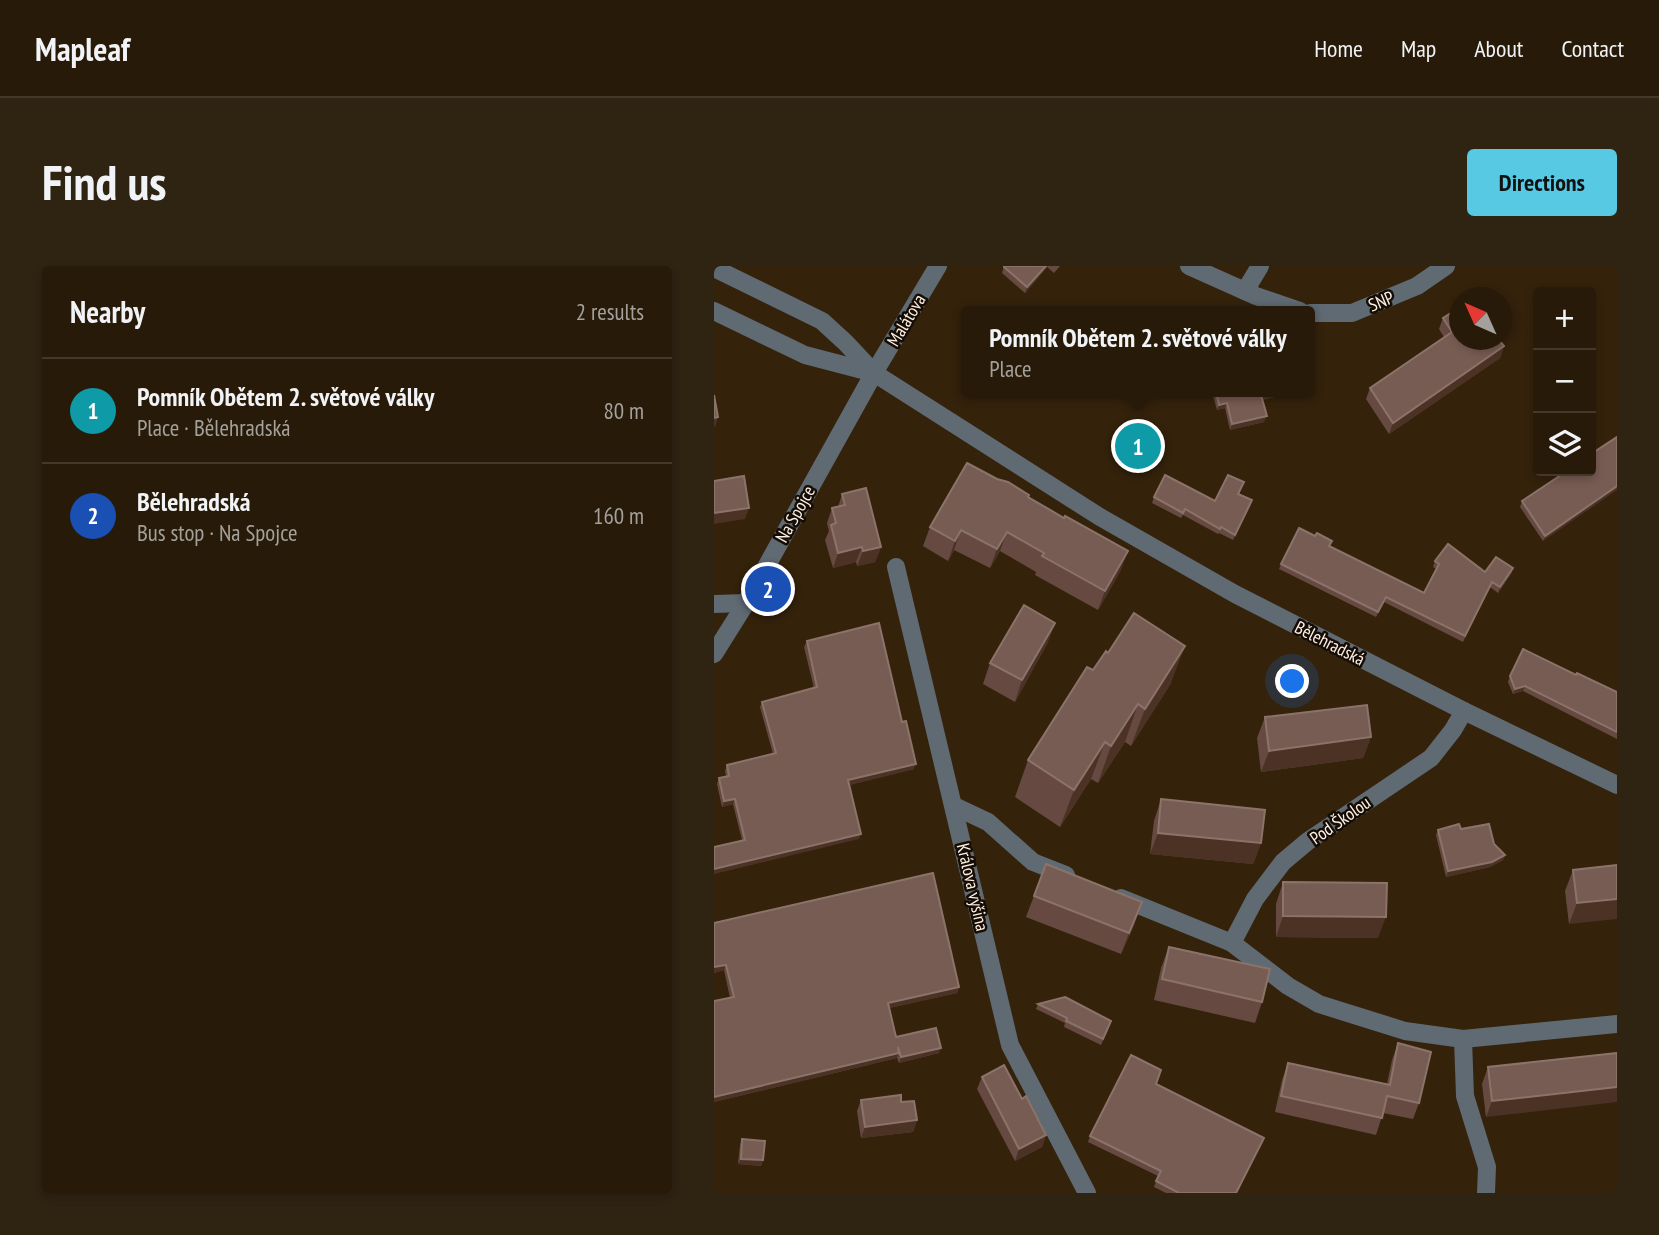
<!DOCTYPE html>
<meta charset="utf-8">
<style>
body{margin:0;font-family:"PT Sans Narrow",sans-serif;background:#2f2312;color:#f1f3f6}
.controls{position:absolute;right:21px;top:21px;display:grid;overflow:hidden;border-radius:7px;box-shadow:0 4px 10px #0003}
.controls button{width:63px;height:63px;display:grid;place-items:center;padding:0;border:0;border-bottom:2px solid #433829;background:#271a08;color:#f1f3f6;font:35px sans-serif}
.compass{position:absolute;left:735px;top:21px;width:63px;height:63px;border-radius:50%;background:#271a08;box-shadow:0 4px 10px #0003;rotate:315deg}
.you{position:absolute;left:579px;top:416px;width:24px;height:24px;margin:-18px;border:5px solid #fff;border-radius:50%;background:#1a73e8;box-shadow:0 0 0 10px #1a73e833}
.badge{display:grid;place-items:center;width:46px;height:46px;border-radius:50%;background:#58c9e3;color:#fff;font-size:23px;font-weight:700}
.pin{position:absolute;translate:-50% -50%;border:4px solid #fff;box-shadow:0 2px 7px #0006}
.popup{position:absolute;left:247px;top:40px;width:354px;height:91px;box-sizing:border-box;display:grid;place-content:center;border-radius:7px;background:#271a08;filter:drop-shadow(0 2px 5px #0005);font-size:23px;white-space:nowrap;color:#a4a19c}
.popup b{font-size:26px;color:#f1f3f6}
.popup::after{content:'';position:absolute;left:50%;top:100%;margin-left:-14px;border:14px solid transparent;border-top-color:#271a08}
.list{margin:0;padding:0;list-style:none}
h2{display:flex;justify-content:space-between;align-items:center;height:91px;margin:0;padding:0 28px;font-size:30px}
h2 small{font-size:23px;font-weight:400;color:#a4a19c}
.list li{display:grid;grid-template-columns:46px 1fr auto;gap:21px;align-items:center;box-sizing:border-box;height:105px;padding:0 28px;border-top:2px solid #433829}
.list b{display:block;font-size:26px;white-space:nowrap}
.list p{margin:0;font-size:23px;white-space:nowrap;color:#a4a19c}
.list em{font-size:23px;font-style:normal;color:#a4a19c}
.icon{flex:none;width:38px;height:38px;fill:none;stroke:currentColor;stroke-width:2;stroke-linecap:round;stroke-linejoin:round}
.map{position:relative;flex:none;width:903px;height:927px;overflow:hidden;border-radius:7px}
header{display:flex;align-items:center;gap:42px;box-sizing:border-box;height:98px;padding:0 35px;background:#271a08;border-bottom:2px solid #433829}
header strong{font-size:33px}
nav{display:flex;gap:38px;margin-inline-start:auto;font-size:24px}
.intro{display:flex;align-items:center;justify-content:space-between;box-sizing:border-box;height:168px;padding:0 42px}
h1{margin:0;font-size:49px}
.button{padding:18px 32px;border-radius:7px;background:#58c9e3;color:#111;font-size:24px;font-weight:700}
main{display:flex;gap:42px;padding:0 42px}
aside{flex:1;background:#271a08;border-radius:7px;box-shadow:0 4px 10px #0003}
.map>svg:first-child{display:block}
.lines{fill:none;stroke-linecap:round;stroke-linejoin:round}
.minor{stroke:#5f6a73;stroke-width:18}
.wall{fill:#664a41}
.shaded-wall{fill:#4b3224}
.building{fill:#775c53;stroke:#8c736a;stroke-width:2}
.labels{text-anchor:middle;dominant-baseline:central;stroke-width:5;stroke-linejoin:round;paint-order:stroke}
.street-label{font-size:18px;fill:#fef1e4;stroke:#150d05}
</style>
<header>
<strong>Mapleaf</strong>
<nav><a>Home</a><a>Map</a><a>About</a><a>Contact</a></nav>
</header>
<div class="intro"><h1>Find us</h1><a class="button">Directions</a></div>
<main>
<aside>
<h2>Nearby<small>2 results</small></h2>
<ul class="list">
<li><span class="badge" style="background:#0f9aa8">1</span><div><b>Pomník Obětem 2. světové války</b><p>Place · Bělehradská</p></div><em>80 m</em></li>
<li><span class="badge" style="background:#1a4fb4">2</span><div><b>Bělehradská</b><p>Bus stop · Na Spojce</p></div><em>160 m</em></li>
</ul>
</aside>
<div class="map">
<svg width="903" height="927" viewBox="0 0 903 927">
<rect width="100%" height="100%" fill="#34220b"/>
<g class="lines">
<!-- minor -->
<g class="minor">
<polyline points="475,0 542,30 586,45"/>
<polyline points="0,2 108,55 132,77 160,107 386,251 521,328 750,445 903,519"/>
<polyline points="531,25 546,0"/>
<polyline points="0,45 91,89 160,107"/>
<polyline points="596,47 638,47 703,20 732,0"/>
<polyline points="182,301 296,779 373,927"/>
<polyline points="0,338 32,337"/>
<polyline points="0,388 32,337 160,107 224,0"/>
<polyline points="240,540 274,556 319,596 352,609"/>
<polyline points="407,632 518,677 574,720 605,738 691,765 749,773 903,758"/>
<polyline points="518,677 541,633 569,596 594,575 717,492 739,464 750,445"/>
<polyline points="749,773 751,830 773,901 772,927"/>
</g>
</g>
<!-- wall -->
<g class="wall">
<polygon points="290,0 346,0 340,7 333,1 311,27 288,7"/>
<polygon points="729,52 790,80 786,92 675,168 652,133 656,122 730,71 725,63"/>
<polygon points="498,126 561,126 560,131 548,134 550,156 516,164 511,142 503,144"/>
<polygon points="903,171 829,275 806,241 808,235"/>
<polygon points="530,216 525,228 536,240 519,274 505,267 504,268 469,249 467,252 438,237 440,231 501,235"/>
<polygon points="128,228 167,281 161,296 143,300 142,296 119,302 111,274 115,265 113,257 118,242 124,241"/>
<polygon points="314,231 407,304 384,344 321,309 322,306 286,285 276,302 240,284 234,295 209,280 216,261"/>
<polygon points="616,280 710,327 722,303 719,301 721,295 771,306 799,302 797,308 784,327 776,321 749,376 670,336 662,351 565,303 567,298"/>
<polygon points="341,357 333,378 301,436 269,418 276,397"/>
<polygon points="93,375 188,456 200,503 135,519 145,573 28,574 19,538 8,541 3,518 5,512 12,510 11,505 13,499 59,488 46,441 48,436 100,422 90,381"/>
<polygon points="379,404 457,417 417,480 411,476 384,517 377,513 346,561 301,531 314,494"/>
<polygon points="862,409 903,426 903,473 809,425 799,428 794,416 796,410"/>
<polygon points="551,451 657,471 649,492 547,506 543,472"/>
<polygon points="447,533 547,577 539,598 436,588 440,555"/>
<polygon points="747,563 780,578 791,589 789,594 776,601 732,611 722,569 724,564"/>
<polygon points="332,598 421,657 407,688 312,651"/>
<polygon points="903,599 855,658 851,625 859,604"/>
<polygon points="569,616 664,672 562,671 562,638"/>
<polygon points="0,657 245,721 243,727 175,742 182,771 225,787 185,797 183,792 0,836 0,735 16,732 10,704 0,707"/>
<polygon points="455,681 548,736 541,757 440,734 447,702"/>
<polygon points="324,738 395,761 387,779 350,761 351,757 322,743"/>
<polygon points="684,777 705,837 699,853 669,847 662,869 561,846 568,814 574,797 673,818 678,794"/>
<polygon points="903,787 772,851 768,818 774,801"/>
<polygon points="268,811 308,833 332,869 328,881 301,895 263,823"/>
<polygon points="442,818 550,872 523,927 452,927 440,921 444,910 374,876 376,870"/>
<polygon points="147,834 187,836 203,854 199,866 147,872 143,845"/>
<polygon points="28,873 49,894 47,900 24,898 26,879"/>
</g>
<!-- shaded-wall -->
<g class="shaded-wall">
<polygon points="332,0 334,0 311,27 313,21"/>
<polygon points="790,80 786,92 675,168 679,157"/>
<polygon points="559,126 561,126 560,131 545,134 547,129"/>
<polygon points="513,137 511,142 503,144 505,139"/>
<polygon points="553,150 550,156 516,164 518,158"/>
<polygon points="4,151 1,161 0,161 0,152"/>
<polygon points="903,220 903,224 829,275 831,270"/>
<polygon points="35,242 31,253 0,258 0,247"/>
<polygon points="247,264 240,284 234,295 241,275"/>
<polygon points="293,266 286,285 276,302 283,283"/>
<polygon points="148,281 142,296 119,302 124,287"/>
<polygon points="167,281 161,296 143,300 149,285"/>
<polygon points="414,285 407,304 384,344 391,325"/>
<polygon points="799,302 797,308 784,327 786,321"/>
<polygon points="341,357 333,378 301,436 308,414"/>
<polygon points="471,380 457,417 417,480 431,443"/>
<polygon points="811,420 809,425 799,428 801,423"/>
<polygon points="424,438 411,476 384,517 397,480"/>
<polygon points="657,471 649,492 547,506 555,485"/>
<polygon points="391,476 377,513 346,561 360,524"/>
<polygon points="202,498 200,503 132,520 134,514"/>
<polygon points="21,533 19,538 8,541 10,535"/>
<polygon points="444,567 547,577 539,598 436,588"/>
<polygon points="147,568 145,573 0,608 0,603"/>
<polygon points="791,589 789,594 776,601 732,611 734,605"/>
<polygon points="903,633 903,653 855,658 863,637"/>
<polygon points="428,636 421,657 407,688 415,667"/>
<polygon points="569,650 672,651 664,672 562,671"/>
<polygon points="12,699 10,704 0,707 0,701"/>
<polygon points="245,721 243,727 172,743 174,737"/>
<polygon points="227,782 225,787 185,797 187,791"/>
<polygon points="185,787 183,792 0,836 0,831"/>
<polygon points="903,821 903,836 772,851 778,835"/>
<polygon points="203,854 199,866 147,872 151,861"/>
<polygon points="332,869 328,881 301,895 305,883"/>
<polygon points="27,893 49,894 47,900 24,898"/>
</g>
<!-- building -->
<g class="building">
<polygon points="290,0 332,0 313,21 290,1"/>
<polygon points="746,41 746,74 785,74 790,80 679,157 656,122 738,66 729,52"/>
<polygon points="502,126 559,126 547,129 553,150 518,158 513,137 505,139"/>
<polygon points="0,129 4,151 0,152"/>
<polygon points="903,171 903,220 831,270 808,235 853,205 877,205 877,188"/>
<polygon points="253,197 283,213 294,216 315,229 314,231 350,252 351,250 414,285 391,325 328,290 330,287 293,266 283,283 247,264 241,275 216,261"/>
<polygon points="451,209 501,235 514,209 530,216 524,228 538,234 521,269 507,261 506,263 471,243 469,247 440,231"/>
<polygon points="30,210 35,242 0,247 0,215"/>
<polygon points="152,222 167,281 149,285 148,281 124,287 117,259 122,257 118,242 131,239 128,228"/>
<polygon points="585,262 601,270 603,267 618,275 615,280 710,327 725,298 721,295 734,278 771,306 782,291 799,302 786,321 778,316 751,370 672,331 664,346 567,298"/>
<polygon points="310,339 341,357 308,414 276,397"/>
<polygon points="420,347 471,380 431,443 424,438 397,480 391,476 360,524 314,494 373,401 379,404 392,385 394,387"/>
<polygon points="165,357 188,456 192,455 202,498 134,514 147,568 0,603 0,581 31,574 21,533 10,535 5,512 15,510 13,499 62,487 48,436 103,421 93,375"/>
<polygon points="809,383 862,409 863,407 903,426 903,466 811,420 801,423 796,410"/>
<polygon points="653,439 657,471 555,485 551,451"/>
<polygon points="447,533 551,544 547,577 444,567"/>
<polygon points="745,558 747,563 775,558 780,578 791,589 778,596 734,605 724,564"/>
<polygon points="332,598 428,636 415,667 320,630"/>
<polygon points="903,599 903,633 863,637 859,604"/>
<polygon points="219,607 245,721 174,737 182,771 222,762 227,782 187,791 184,781 185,787 0,831 0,735 20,731 12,699 0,701 0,657"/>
<polygon points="569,616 673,617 672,651 569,650"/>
<polygon points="455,681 556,703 548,736 448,713"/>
<polygon points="351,731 397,755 389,773 352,755 353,752 324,738"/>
<polygon points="684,777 717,786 705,837 673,830 668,852 567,830 574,797 676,819"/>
<polygon points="903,787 903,821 778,835 774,801"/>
<polygon points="417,789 447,804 442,818 550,872 522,927 465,927 442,915 447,905 376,870"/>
<polygon points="290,799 308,833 312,830 332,869 305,883 268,811"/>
<polygon points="187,829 187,836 200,835 203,854 151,861 147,834"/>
<polygon points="28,873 51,875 49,894 27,893"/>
</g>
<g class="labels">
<!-- street labels -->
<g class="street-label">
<text transform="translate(667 35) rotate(-23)">SNP</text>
<text transform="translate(192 54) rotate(-59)">Malátova</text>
<text transform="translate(81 248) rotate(-61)">Na Spojce</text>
<text transform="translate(616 377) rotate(27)">Bělehradská</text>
<text transform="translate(626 554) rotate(-35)">Pod Školou</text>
<text transform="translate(259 621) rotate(77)">Králova výšina</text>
</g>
</g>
</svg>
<div class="controls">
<button>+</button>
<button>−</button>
<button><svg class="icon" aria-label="layers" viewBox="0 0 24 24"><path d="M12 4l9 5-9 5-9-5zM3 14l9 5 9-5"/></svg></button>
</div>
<svg class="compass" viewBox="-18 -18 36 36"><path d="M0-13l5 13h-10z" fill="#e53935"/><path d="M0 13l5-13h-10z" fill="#a4a19c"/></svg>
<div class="you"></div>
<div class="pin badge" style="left:424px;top:180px;background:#0f9aa8">1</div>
<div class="popup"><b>Pomník Obětem 2. světové války</b>Place</div>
<div class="pin badge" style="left:54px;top:323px;background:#1a4fb4">2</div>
</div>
</main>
